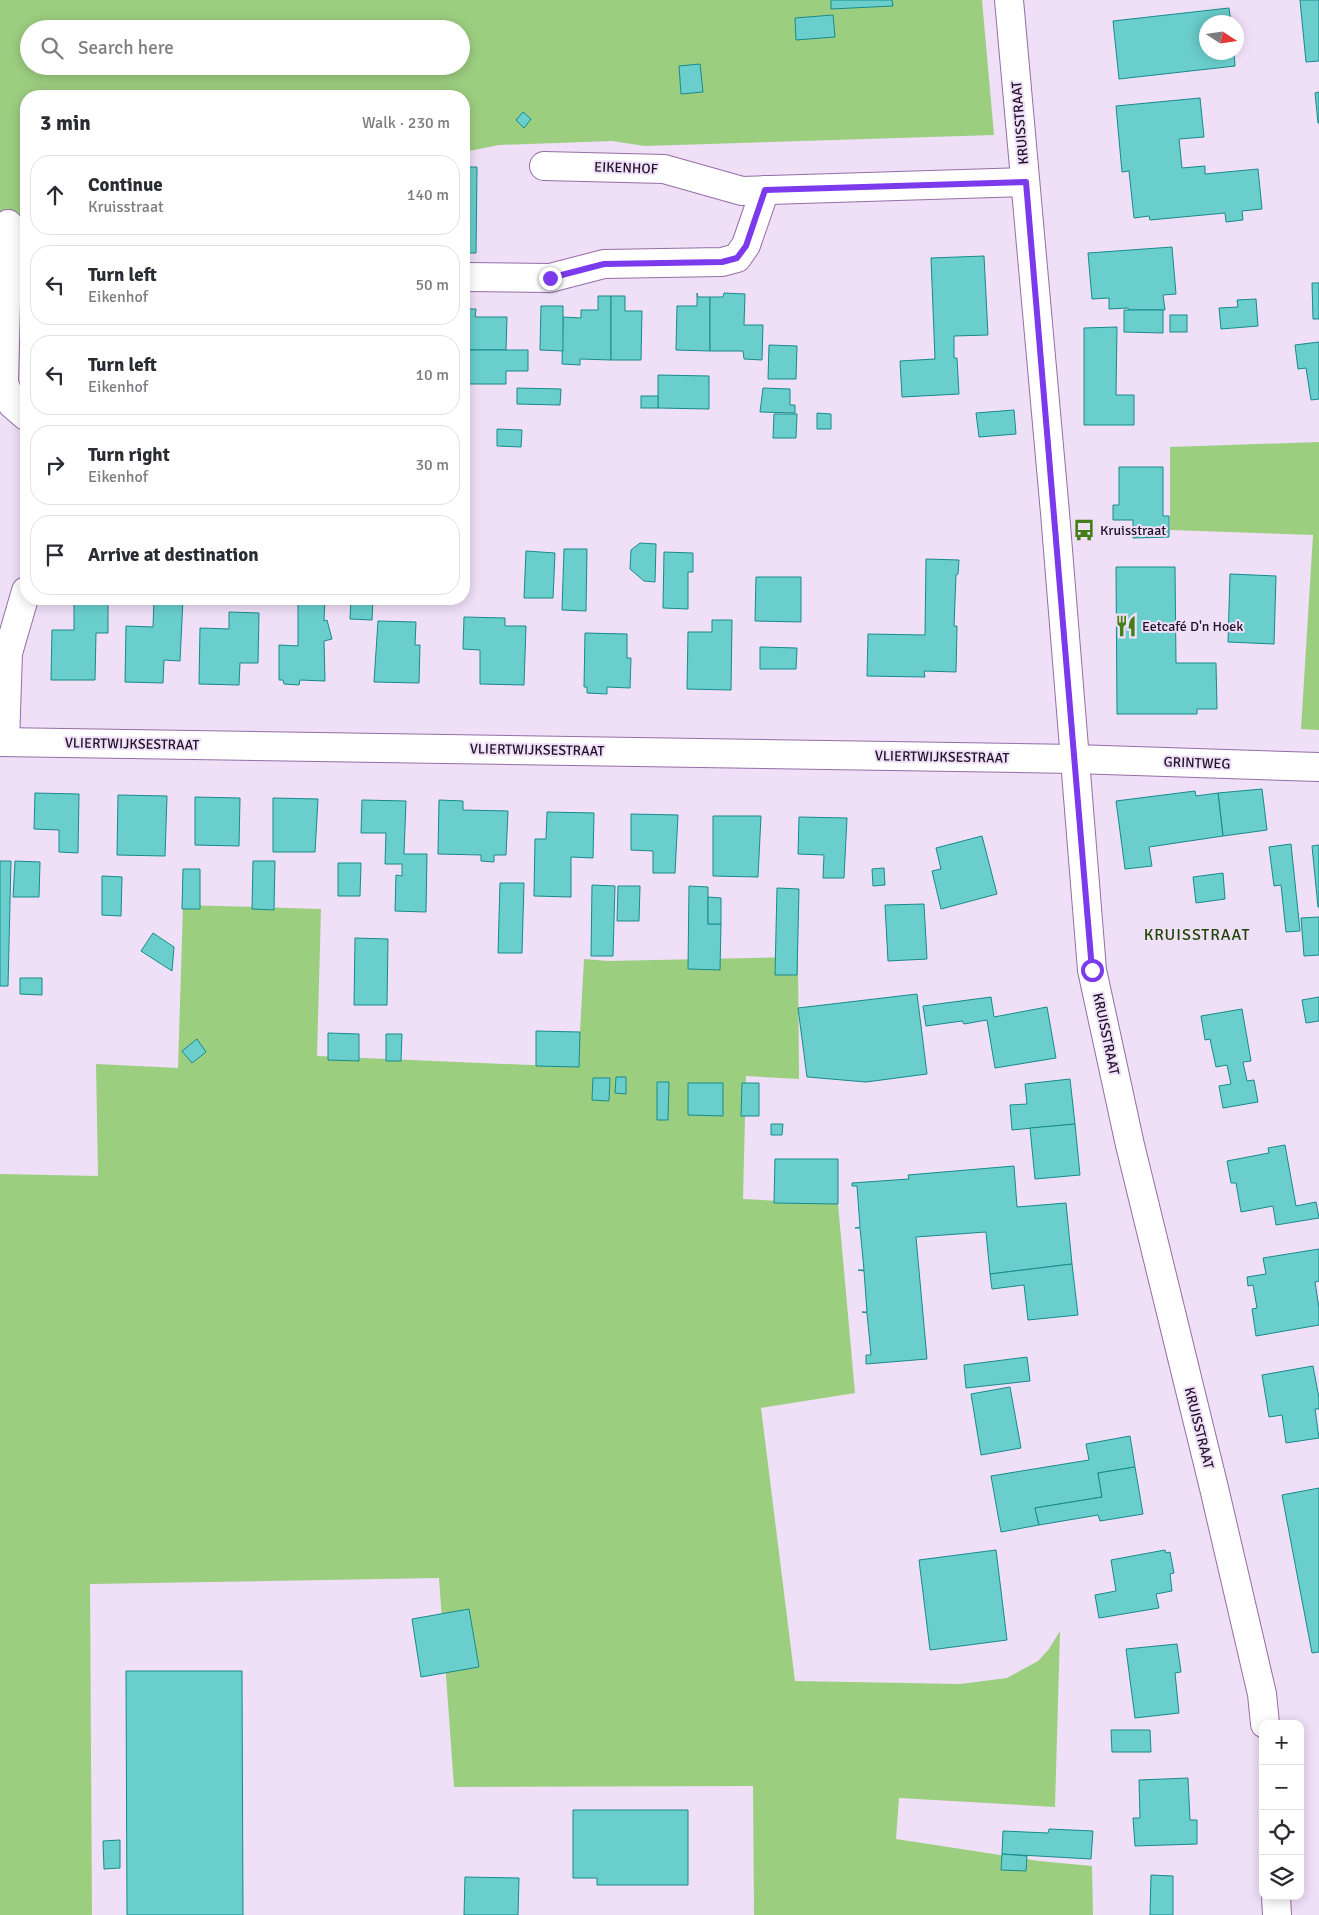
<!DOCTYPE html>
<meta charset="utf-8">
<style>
body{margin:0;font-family:Signika,sans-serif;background:#f7f7f7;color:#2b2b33}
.controls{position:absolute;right:15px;bottom:15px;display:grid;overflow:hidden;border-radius:10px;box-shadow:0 2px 12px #0003}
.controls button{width:45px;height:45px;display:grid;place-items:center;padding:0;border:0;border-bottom:1px solid #e1e1e2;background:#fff;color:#2b2b33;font:25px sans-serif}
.compass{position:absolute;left:1199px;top:15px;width:45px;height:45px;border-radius:50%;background:#fff;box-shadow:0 2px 12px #0003;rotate:102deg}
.stop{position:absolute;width:15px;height:15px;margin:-11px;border:4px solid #7c3aed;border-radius:50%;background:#fff}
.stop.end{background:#7c3aed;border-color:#fff;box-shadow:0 1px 5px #0008}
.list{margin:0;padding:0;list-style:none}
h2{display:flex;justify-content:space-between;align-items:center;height:65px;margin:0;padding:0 20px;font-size:21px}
h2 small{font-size:16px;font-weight:400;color:#7c7c81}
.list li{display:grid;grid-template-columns:32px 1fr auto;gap:15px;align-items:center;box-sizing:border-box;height:80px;margin:0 10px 10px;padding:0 10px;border:1px solid #e1e1e2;border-radius:20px}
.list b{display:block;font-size:19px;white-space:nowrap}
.list p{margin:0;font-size:16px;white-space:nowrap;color:#7c7c81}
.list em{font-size:16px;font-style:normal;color:#7c7c81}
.icon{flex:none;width:28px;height:28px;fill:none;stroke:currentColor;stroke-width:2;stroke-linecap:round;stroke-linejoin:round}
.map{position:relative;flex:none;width:1319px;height:1915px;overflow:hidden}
.search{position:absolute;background:#fff;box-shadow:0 2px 12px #0003;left:20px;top:20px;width:450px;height:55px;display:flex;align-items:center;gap:12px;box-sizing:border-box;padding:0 18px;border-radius:28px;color:#7c7c81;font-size:19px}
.panel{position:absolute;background:#fff;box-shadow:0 2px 12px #0003;left:20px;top:90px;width:450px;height:515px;border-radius:20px}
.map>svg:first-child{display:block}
.green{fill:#9cce80;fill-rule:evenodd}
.building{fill:#6acecd;stroke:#188b8b}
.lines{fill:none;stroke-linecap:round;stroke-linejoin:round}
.minor-casing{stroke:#956ea6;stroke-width:30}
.minor{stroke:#fff;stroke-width:28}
.route{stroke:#7c3aed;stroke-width:6}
.labels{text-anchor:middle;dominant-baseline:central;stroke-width:4;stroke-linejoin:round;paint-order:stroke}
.street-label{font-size:14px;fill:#211228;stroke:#efdff7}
.poi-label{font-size:14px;fill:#211228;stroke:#efdff7;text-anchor:start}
.quarter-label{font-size:16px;letter-spacing:1px;fill:#204402;stroke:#efdff7}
</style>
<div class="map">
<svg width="1319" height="1915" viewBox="0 0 1319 1915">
<rect width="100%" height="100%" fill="#efdff7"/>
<!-- green -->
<g class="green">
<path d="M0,0H982L994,135L645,146L612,141L499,145L464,152V96H26V225H0ZM29,29H461V66H29Z"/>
<polygon points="1319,442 1319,730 1301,729 1313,535 1170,530 1170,447"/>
<polygon points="183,905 321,909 317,1056 578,1067 584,959 608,961 798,957 799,1079 746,1076 743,1199 838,1204 855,1393 761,1408 795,1681 960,1684 1007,1678 1038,1661 1049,1649 1060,1631 1055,1807 899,1798 896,1839 1039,1861 1092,1866 1093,1915 754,1915 753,1786 454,1787 439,1578 90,1584 92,1915 0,1915 0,1174 98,1176 96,1064 178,1068"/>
</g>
<!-- building -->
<g class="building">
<polygon points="831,0 892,0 893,6 831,9"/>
<polygon points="1300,0 1319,0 1319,61 1306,62"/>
<polygon points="1229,8 1231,22 1206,22 1206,52 1234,52 1235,66 1119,79 1113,21"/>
<polygon points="833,15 835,37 796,40 795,18"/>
<polygon points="700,64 703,92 681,94 679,66"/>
<polygon points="1319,92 1319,123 1318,123 1315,93"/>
<polygon points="1200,98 1204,137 1179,139 1182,168 1205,166 1205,174 1258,169 1262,209 1242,211 1243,220 1226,222 1225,213 1150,220 1149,216 1134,218 1129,171 1122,172 1116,106"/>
<polygon points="523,112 531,119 524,128 516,120"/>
<polygon points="464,167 477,167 476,253 464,253"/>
<polygon points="1172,247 1176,294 1163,295 1165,310 1129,310 1128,308 1109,309 1109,298 1092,299 1088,253"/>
<rect x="17" y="253" width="9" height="20"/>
<polygon points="984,256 988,335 954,336 954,358 957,358 959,394 902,397 900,361 935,359 931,258"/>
<polygon points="1312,283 1319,283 1319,319 1313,319"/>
<polygon points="697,293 698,297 710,297 710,351 676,350 677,306 697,306"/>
<polygon points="724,293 745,294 744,325 763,325 762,360 744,359 743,351 710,351 710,297 723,297"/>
<polygon points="598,296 611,296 611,360 580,359 580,365 562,364 563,317 581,318 581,310 598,310"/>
<polygon points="611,296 625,296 625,311 642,311 641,360 611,360"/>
<polygon points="1256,299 1258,326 1221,329 1219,308 1238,307 1237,300"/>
<polygon points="541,306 563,306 563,351 540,350"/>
<polygon points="464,309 476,309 475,317 507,317 506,350 464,350"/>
<polygon points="1124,310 1163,310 1163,333 1124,332"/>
<rect x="1170" y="315" width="17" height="17"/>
<polygon points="1117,327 1116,395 1134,395 1134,425 1084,425 1084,328"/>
<polygon points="1319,342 1319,399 1311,400 1306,368 1298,369 1295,345"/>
<polygon points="769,345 797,346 796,379 768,379"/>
<polygon points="464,350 528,350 528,371 506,371 506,384 464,384"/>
<polygon points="658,375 709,376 709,409 658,408"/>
<polygon points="517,388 561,389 560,405 517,404"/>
<polygon points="763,388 790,389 790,405 795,405 795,413 760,412"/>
<rect x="641" y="396" width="17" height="12"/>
<polygon points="1014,410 1016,434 979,437 976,413"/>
<polygon points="817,413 831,414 831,429 817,429"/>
<polygon points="774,414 797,414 796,438 773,438"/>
<polygon points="497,429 522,430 521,447 497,446"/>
<polygon points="1119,467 1163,467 1163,516 1169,516 1169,537 1133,538 1133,520 1113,520 1113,505 1119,505"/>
<polygon points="640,543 656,544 655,582 644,581 630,569 631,550"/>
<polygon points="564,549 587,549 586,611 562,610"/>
<polygon points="526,551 555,553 553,598 524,598"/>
<polygon points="664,552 693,553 693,572 688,572 688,609 663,608"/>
<polygon points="926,559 959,560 958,574 956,575 954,626 957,626 956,672 924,671 925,677 867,676 868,634 925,635"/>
<polygon points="1116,567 1175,567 1176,663 1216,663 1217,709 1197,709 1197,714 1117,714"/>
<polygon points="1230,574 1276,576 1274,644 1228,642"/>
<polygon points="756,577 801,577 801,622 755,621"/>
<polygon points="74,599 108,599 108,633 96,633 95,680 51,680 52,630 74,630"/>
<polygon points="154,599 183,599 180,661 164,660 163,683 125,682 126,626 153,627"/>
<polygon points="298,599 325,599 324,621 327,620 332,639 324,641 325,681 300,680 299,685 284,684 283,680 279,680 279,645 298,646"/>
<polygon points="351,599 373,599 372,620 350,619"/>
<polygon points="229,612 259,613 258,663 240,663 239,685 199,684 200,628 229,629"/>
<polygon points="464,617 505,618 505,626 526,626 524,685 480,684 480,650 463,649"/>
<polygon points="712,620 732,620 731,690 687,689 688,632 712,632"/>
<polygon points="378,621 416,622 415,645 420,645 419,683 374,682"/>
<polygon points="585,633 627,634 627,658 631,658 630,688 607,687 607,694 587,693 587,687 584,687"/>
<polygon points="760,647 797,648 796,669 760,669"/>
<polygon points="1262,789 1267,830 1223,836 1218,793"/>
<polygon points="1195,791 1196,796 1218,793 1223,836 1149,847 1152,866 1125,869 1116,801"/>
<polygon points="35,793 79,794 78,853 59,852 59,830 34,829"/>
<polygon points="118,795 167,796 165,856 117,855"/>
<polygon points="195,797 240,798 239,846 195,845"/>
<polygon points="273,798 318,799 315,852 273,852"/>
<polygon points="362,800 406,801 404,854 427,854 426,912 395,911 396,875 402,876 402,864 385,864 386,833 361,833"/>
<polygon points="439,800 463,801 463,810 508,811 506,855 494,855 494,862 481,861 481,855 438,854"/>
<polygon points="547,812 594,813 593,858 571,857 571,897 534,896 535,839 546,839"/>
<polygon points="631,814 678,815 675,873 653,873 653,851 631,850"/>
<polygon points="713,816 761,816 758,877 713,876"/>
<polygon points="799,817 847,818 844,878 823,878 824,855 798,854"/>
<polygon points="982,836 997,894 941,909 932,871 941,869 936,848"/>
<polygon points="1291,844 1300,931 1286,932 1281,885 1274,886 1269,847"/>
<polygon points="1319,845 1319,907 1318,907 1312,846"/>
<polygon points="0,861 11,861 8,986 0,986"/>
<polygon points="15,861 40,862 39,897 13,897"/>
<polygon points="253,861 275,861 274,910 252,909"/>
<polygon points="338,863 361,863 360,896 338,896"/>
<polygon points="884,868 885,885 873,886 872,869"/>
<polygon points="183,869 200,869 200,909 182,909"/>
<polygon points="1223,873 1225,899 1196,903 1193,877"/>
<polygon points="102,876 122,877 121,916 102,915"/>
<polygon points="500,883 524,883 522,953 498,953"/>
<polygon points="592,885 615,886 613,956 591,956"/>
<polygon points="618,886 640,886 639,921 617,921"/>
<polygon points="689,886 708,887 708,924 721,924 720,970 688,969"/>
<polygon points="777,888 799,889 797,975 775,975"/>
<polygon points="708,897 721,898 721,924 708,924"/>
<polygon points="924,904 927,959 888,961 885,905"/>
<polygon points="1319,917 1319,955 1304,956 1301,918"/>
<polygon points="153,933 174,947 172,971 141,951"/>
<polygon points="355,938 388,939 387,1005 354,1005"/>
<polygon points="20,978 42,978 42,995 20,994"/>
<polygon points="917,994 927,1074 866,1082 807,1077 798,1008"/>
<polygon points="991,997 994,1017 1047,1007 1056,1058 995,1068 987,1020 964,1024 962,1021 926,1026 923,1006"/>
<polygon points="1319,997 1319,1021 1306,1023 1302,1000"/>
<polygon points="1242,1009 1251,1061 1243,1062 1247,1081 1254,1080 1258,1102 1223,1108 1219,1086 1231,1084 1227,1065 1216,1067 1210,1039 1205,1040 1201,1016"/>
<polygon points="536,1031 580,1032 579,1067 536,1066"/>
<polygon points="328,1033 359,1034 359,1061 328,1060"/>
<polygon points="386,1034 402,1034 401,1061 386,1061"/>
<polygon points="197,1039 206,1052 192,1063 182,1051"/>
<polygon points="616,1077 626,1077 626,1094 615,1093"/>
<polygon points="593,1078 610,1078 609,1101 592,1100"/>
<polygon points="1070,1079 1075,1124 1012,1130 1010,1105 1027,1104 1025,1084"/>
<polygon points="657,1082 669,1082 668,1120 657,1120"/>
<polygon points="688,1083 723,1083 723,1116 688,1115"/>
<polygon points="742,1083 759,1083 759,1116 741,1116"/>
<polygon points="771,1124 783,1124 782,1135 771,1135"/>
<polygon points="1075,1124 1080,1175 1035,1179 1030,1128"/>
<polygon points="1285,1145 1296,1206 1316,1202 1319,1218 1276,1225 1273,1206 1241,1212 1236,1183 1231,1183 1227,1161 1269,1153 1268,1148"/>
<polygon points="775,1159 838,1159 838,1204 774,1203"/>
<polygon points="1014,1166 1017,1207 1066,1203 1072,1264 990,1274 986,1232 916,1237 927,1359 866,1364 866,1355 871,1355 867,1313 862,1312 867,1312 864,1271 858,1270 864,1270 860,1228 855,1228 860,1227 857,1186 852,1186 852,1183 909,1179 908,1175"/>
<polygon points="1319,1249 1319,1281 1315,1282 1319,1308 1319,1325 1256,1336 1252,1309 1257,1308 1253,1285 1248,1286 1247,1277 1266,1274 1263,1258"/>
<polygon points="1072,1264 1078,1315 1028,1320 1024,1285 992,1289 990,1274"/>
<polygon points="1027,1357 1030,1381 966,1388 964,1365"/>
<polygon points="1313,1366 1319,1398 1319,1409 1315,1409 1319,1438 1286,1443 1282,1415 1269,1417 1262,1375"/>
<polygon points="1010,1387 1021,1448 981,1455 971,1394"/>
<polygon points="1130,1436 1135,1467 1098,1473 1102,1497 1035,1508 1039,1525 1001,1532 991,1476 1089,1460 1086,1444"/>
<polygon points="1135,1467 1143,1514 1100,1521 1098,1515 1039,1525 1035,1508 1102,1497 1098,1473"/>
<polygon points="1319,1488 1319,1652 1312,1653 1282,1495"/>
<polygon points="996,1550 1007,1640 930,1650 919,1560"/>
<polygon points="1165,1550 1166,1553 1170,1552 1174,1573 1170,1574 1172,1591 1156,1594 1159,1608 1099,1618 1095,1595 1116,1591 1111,1560"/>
<polygon points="469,1609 479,1667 421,1677 412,1619"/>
<polygon points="1177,1644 1181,1672 1175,1673 1179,1713 1135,1718 1126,1649"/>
<polygon points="126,1671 242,1671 243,1915 127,1915"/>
<polygon points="1111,1730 1150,1730 1151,1752 1112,1752"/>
<polygon points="1188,1778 1190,1820 1197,1820 1197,1844 1135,1846 1133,1818 1140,1818 1139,1780"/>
<polygon points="573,1810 688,1810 688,1885 597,1885 597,1878 573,1878"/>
<polygon points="1049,1829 1093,1831 1091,1859 1002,1854 1003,1831 1048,1833"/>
<polygon points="120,1840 120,1868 104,1869 103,1841"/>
<polygon points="1002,1854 1027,1856 1026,1871 1001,1870"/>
<polygon points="1151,1875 1173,1876 1173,1915 1150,1915"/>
<polygon points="465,1877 519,1878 518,1915 464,1915"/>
</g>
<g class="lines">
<!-- minor casing -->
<g class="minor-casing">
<g id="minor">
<polyline points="1009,0 1055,513 1092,970 1130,1145 1214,1488 1262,1694 1265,1724"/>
<polyline points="544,166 664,169 742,191 1025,182"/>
<polyline points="8,224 4,383 12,404 26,416"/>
<polyline points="464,277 550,278 604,264 722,262 737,258 746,245 765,190"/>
<polyline points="0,742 1074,759 1319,767"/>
<polyline points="5,742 8,653 26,591"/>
<polyline points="1276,1896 1277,1915"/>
</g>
</g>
<!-- minor -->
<use href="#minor" class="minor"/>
</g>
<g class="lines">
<!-- route -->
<polyline class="route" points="550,278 604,264 722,262 737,258 746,246 765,190 1026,182 1092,970"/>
</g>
<!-- icons -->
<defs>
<g id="bus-bare" transform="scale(1.725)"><path d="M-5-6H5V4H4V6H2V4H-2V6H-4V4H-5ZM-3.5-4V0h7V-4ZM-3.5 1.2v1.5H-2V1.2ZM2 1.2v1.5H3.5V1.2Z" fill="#447e17" stroke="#efdff7" stroke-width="2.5" paint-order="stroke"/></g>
<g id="restaurant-bare" transform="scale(1.725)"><path d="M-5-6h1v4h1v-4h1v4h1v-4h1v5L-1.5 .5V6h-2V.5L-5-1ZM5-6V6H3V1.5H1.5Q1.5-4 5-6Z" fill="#447e17" stroke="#efdff7" stroke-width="2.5" paint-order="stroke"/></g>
</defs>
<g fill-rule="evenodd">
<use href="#bus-bare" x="1084" y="530"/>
<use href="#restaurant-bare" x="1126" y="626"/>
</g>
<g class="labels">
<!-- street labels -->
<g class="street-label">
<text transform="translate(1020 123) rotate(-95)">KRUISSTRAAT</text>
<text transform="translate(626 168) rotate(2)">EIKENHOF</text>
<text transform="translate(132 744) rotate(1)">VLIERTWIJKSESTRAAT</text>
<text transform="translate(537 750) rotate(1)">VLIERTWIJKSESTRAAT</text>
<text transform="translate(942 757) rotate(1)">VLIERTWIJKSESTRAAT</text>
<text transform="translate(1197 763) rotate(2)">GRINTWEG</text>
<text transform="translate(1106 1034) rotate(78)">KRUISSTRAAT</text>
<text transform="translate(1199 1428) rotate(76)">KRUISSTRAAT</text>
</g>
<!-- poi labels -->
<g class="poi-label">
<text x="1100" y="530">Kruisstraat</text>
<text x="1142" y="626">Eetcafé D'n Hoek</text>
</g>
<!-- quarter labels -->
<g class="quarter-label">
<text x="1197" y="935">KRUISSTRAAT</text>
</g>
</g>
</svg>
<div class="controls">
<button>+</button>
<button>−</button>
<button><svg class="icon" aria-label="locate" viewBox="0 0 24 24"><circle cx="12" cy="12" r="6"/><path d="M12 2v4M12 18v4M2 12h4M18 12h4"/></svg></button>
<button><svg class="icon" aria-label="layers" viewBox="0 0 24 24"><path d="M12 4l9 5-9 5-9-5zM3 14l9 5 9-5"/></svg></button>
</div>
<svg class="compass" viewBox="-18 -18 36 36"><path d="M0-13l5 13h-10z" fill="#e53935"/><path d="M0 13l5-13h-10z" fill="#7c7c81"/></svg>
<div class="stop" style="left:1092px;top:970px"></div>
<div class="stop end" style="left:550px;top:278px"></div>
<div class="search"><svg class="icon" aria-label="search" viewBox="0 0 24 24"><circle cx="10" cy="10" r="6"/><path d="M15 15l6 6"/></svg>Search here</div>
<section class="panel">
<h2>3 min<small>Walk · 230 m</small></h2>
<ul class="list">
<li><svg class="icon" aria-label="ahead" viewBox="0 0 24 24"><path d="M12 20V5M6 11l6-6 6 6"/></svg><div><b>Continue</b><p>Kruisstraat</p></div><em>140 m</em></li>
<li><svg class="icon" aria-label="left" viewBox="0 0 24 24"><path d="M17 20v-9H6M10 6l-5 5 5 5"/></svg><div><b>Turn left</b><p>Eikenhof</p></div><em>50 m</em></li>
<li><svg class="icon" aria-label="left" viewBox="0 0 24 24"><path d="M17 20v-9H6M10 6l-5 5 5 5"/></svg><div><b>Turn left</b><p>Eikenhof</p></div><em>10 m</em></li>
<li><svg class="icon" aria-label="right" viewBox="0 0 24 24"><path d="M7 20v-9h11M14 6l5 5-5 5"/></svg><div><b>Turn right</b><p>Eikenhof</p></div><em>30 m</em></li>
<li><svg class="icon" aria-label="arrive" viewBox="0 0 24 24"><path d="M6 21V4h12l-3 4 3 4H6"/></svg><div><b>Arrive at destination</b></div></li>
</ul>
</section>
</div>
